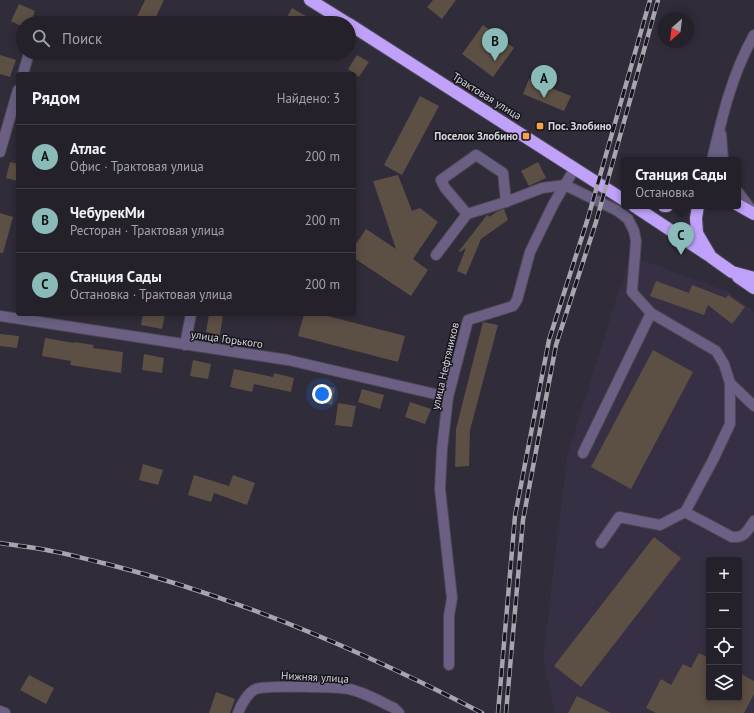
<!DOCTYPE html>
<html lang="ru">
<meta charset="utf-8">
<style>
body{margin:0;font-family:"PT Sans",sans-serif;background:#302e37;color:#f1f3f6}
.controls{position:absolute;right:12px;bottom:12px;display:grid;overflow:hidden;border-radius:4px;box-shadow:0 2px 10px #0003}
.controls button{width:36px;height:36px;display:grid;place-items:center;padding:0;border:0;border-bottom:1px solid #413e47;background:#24212b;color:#f1f3f6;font:20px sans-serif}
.compass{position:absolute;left:658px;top:12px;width:36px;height:36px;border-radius:50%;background:#24212b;box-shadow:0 2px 10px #0003;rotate:208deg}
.you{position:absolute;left:322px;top:394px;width:14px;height:14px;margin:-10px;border:3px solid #fff;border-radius:50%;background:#1a73e8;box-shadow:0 0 0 6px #1a73e833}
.badge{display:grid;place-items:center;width:26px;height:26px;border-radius:50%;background:#8bbbb9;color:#111;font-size:13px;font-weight:700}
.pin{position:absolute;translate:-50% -33px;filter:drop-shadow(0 1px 2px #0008)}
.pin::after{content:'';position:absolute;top:21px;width:14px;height:12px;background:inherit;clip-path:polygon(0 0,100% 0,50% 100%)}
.popup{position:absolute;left:621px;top:157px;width:120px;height:52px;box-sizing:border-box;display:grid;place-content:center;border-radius:4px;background:#24212b;filter:drop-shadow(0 1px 3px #0005);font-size:13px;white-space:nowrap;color:#a3a3a9}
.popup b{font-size:15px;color:#f1f3f6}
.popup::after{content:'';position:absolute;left:50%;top:100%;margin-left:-8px;border:8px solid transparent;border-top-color:#24212b}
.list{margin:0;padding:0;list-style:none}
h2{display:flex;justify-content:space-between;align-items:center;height:52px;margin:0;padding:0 16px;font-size:17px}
h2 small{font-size:13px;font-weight:400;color:#a3a3a9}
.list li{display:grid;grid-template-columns:26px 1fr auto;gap:12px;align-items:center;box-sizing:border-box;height:64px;padding:0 16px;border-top:1px solid #413e47}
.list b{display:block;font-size:15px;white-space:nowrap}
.list p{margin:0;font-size:13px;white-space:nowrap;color:#a3a3a9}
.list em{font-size:13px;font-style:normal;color:#a3a3a9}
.icon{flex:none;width:22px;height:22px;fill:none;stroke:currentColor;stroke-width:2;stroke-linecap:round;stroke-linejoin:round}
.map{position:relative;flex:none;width:754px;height:713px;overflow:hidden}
.search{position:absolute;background:#24212b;box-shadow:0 2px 10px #0003;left:16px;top:16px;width:340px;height:44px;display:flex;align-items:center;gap:10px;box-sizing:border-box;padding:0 14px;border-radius:22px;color:#a3a3a9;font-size:15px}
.panel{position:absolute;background:#24212b;box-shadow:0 2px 10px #0003;left:16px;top:72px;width:340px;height:244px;border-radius:4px}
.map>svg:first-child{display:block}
.built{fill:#373044;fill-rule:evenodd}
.building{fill:#5c4f44}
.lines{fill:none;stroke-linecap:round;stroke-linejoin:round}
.minor-casing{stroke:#4b4753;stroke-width:12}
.highway-casing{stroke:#4b4753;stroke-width:14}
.minor{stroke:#6b6083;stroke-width:10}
.highway{stroke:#bfa1f9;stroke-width:12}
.rail-casing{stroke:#a8a5af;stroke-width:4.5}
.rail{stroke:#17151c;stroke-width:3;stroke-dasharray:9;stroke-linecap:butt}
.poi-dot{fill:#f6a247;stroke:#17151c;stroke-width:1.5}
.labels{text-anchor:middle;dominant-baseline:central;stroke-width:3;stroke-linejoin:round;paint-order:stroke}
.street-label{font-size:11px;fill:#d7d4dd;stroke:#17151c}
.poi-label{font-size:11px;font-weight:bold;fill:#d7d4dd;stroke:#17151c;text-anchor:start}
</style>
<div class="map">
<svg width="754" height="713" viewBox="0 0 754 713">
<rect width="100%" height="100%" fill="#302c39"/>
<!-- built -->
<path class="built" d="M630,256L729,292L754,312V713H555L543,658L567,456ZM709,560H739V698H709Z"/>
<!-- building -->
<g class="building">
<polygon points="145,0 164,0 153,23 134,23"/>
<polygon points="433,0 456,0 442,19 427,7"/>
<polygon points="19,4 35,11 30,23 23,23 23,27 11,21"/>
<polygon points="292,8 318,23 284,23"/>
<polygon points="483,25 514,48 493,77 462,54"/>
<polygon points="0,55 16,60 10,77 0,74"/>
<polygon points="357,55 369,62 359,77 348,69"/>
<polygon points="529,79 571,96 564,111 523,94"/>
<polygon points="420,96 439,106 402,175 384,165"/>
<polygon points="10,162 18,164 18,181 6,178"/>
<polygon points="538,162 546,178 529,186 521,171"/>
<polygon points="398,175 412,211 420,208 438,222 413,259 428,270 411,296 354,258 354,247 366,229 396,249 373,181"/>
<polygon points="504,209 508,220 481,239 466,275 457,271 466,248 460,252 459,251 487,215 489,216 489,217 498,211"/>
<polygon points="0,213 13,217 3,253 0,253"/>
<polygon points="656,281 689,293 692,285 726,298 728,295 745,307 732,324 708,305 704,315 650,296"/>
<polygon points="143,314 165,314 162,329 141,325"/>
<polygon points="209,314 223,314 220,335 206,332"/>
<polygon points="304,314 320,314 405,336 398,362 298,336"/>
<polygon points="483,322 498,325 470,430 469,466 455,467 456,429"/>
<polygon points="0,334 19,336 17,348 0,346"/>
<polygon points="45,338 74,343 74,342 94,345 93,348 123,352 121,373 70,365 71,361 42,356"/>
<polygon points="653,350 693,372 631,489 591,467"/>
<polygon points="144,354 164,358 162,373 142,370"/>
<polygon points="193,360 211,364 208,379 190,376"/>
<polygon points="234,369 273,377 274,373 294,378 291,392 254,384 252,392 230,387"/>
<polygon points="320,385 335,388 332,405 316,401"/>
<polygon points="362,389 384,395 380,409 358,402"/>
<polygon points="410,402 431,409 425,424 405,417"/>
<polygon points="338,403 356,406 352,427 335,425"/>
<polygon points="143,464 163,470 158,485 139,480"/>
<polygon points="194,475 229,486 233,475 255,483 247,505 214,493 211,502 188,495"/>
<polygon points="654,537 681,558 581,687 554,666"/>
<polygon points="699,653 709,658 709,698 739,698 739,673 754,681 754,694 744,713 656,713 646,708 661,679 671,685 683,664 691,668"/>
<polygon points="29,675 54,688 46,704 20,690"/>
<polygon points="216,692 235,699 230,713 209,713"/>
<polygon points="577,696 611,713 568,713"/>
</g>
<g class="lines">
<!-- minor casing -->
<g class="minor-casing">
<g id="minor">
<polyline points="23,74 29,53"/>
<polyline points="721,134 723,160"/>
<polyline points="0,152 18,90"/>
<path d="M712,160C722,117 732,74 754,35"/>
<polyline points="738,192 753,212"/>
<polyline points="467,214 445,188 441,180 476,155 503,173 506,202"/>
<polyline points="436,255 467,214 506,202 542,188 565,185 618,211 628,219 634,231 636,241 632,292 651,313 716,351 724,364 730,383 730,424 713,460 685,512 660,525 619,517 601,543"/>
<polyline points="0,316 288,360 448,397"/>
<polyline points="185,345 191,314"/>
<polyline points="730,383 754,406"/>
<polyline points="583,453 651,313"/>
<path d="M685,512L732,537C745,538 747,531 754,521"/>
<polyline points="449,665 449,616 452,598 440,489 442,449 448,397 468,320 513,306 517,300 530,252 554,203 575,168"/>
<polyline points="0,711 5,713"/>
<path d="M238,713C241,705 248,692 256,689C265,685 338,687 349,689C364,692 381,702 394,708L399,713"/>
</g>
</g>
<!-- highway casing -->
<g class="highway-casing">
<g id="highway">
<polyline points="310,0 347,23"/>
<polyline points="349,24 624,200"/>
<polyline points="738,205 754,214"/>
<polyline points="634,206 708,255"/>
<polyline points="664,206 667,206"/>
<polyline points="698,206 696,218 697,233 711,257 732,272 754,278"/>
<polyline points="738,277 754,288"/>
</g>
</g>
<!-- minor -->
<use href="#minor" class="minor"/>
<!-- highway -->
<use href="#highway" class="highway"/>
<!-- rail casing -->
<g class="rail-casing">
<g id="rail">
<path d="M0,543C17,546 34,547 51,551C70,554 88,560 107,564C237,597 363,651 482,713"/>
<polyline points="498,713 515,516 549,340 588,218 650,0"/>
<polyline points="506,713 523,520 556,345 596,222 658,0"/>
</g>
</g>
<!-- rail -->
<use href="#rail" class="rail"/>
</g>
<!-- markers -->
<g class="poi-dot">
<rect x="536" y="122" width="8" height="8" rx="2"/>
<rect x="522" y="132" width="8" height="8" rx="2"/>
</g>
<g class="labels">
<!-- street labels -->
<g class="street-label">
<text transform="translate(487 96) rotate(32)">Трактовая улица</text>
<text transform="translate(227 339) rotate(8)">улица Горького</text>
<text transform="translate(445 366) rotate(-77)">улица Нефтяников</text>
<text transform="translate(315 677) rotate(3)">Нижняя улица</text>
</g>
<!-- poi labels -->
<g class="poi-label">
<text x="548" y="126">Пос. Злобино</text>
<text x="518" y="136" text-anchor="end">Поселок Злобино</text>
</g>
</g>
</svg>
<div class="controls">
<button>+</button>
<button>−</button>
<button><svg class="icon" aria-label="locate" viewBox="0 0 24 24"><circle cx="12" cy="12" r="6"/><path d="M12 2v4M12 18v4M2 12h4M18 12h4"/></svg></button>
<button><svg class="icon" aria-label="layers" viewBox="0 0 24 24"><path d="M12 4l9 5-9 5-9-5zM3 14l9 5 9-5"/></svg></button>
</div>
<svg class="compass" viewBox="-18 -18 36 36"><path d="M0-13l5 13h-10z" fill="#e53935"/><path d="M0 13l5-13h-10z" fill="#a3a3a9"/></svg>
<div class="you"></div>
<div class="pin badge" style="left:544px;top:98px">A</div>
<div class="pin badge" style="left:495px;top:61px">B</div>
<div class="pin badge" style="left:681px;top:255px">C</div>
<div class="popup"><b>Станция Сады</b>Остановка</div>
<div class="search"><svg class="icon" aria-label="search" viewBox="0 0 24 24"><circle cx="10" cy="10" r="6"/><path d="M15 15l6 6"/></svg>Поиск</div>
<section class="panel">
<h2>Рядом<small>Найдено: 3</small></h2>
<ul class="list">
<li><span class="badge">A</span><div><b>Атлас</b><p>Офис · Трактовая улица</p></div><em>200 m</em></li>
<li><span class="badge">B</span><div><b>ЧебурекМи</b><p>Ресторан · Трактовая улица</p></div><em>200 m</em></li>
<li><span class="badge">C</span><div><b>Станция Сады</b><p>Остановка · Трактовая улица</p></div><em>200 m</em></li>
</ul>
</section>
</div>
